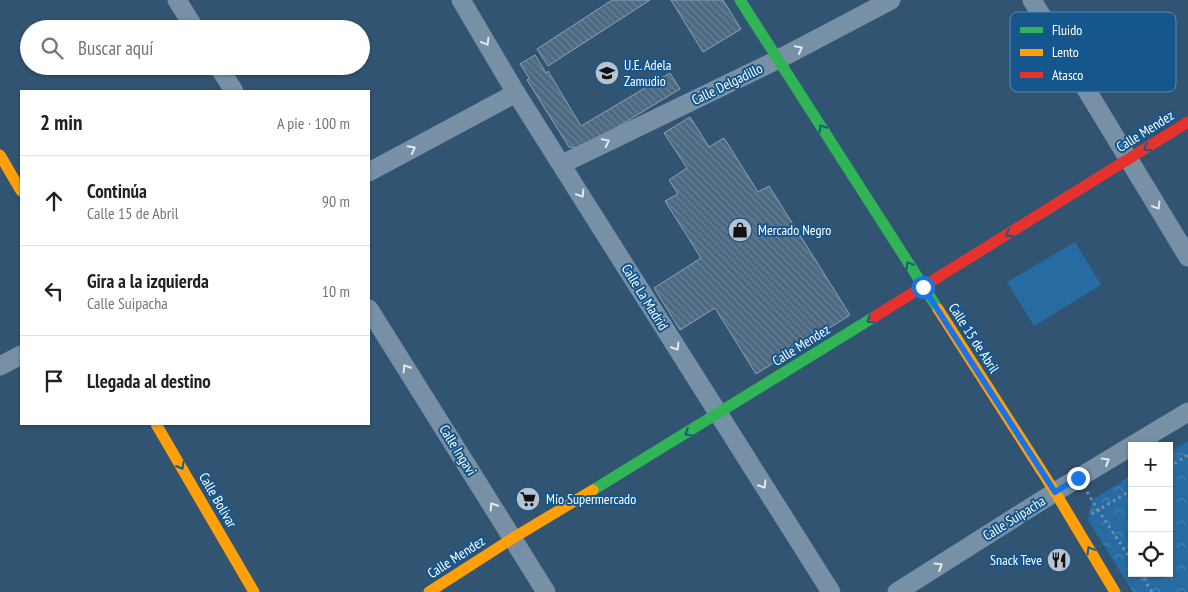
<!DOCTYPE html>
<html lang="es">
<meta charset="utf-8">
<style>
body{margin:0;font-family:"PT Sans Narrow",sans-serif;background:#f2f2f2;color:#202124}
.controls{position:absolute;right:15px;bottom:15px;display:grid;overflow:hidden;border-radius:0px;box-shadow:0 1px 4px #0004}
.controls button{width:45px;height:45px;display:grid;place-items:center;padding:0;border:0;border-bottom:1px solid #e0e0e0;background:#fff;color:#202124;font:25px sans-serif}
.stop{position:absolute;width:15px;height:15px;margin:-11px;border:4px solid #1a73e8;border-radius:50%;background:#fff}
.stop.end{background:#1a73e8;border-color:#fff;box-shadow:0 1px 5px #0008}
.list{margin:0;padding:0;list-style:none}
h2{display:flex;justify-content:space-between;align-items:center;height:65px;margin:0;padding:0 20px;font-size:21px}
h2 small{font-size:16px;font-weight:400;color:#757577}
.list li{display:grid;grid-template-columns:32px 1fr auto;gap:15px;align-items:center;box-sizing:border-box;height:90px;padding:0 20px;border-top:1px solid #e0e0e0}
.list b{display:block;font-size:19px;white-space:nowrap}
.list p{margin:0;font-size:16px;white-space:nowrap;color:#757577}
.list em{font-size:16px;font-style:normal;color:#757577}
.icon{flex:none;width:28px;height:28px;fill:none;stroke:currentColor;stroke-width:2;stroke-linecap:round;stroke-linejoin:round}
.map{position:relative;flex:none;width:1188px;height:592px;overflow:hidden}
.search{position:absolute;background:#fff;box-shadow:0 1px 4px #0004;left:20px;top:20px;width:350px;height:55px;display:flex;align-items:center;gap:12px;box-sizing:border-box;padding:0 18px;border-radius:28px;color:#757577;font-size:19px}
.panel{position:absolute;background:#fff;box-shadow:0 1px 4px #0004;left:20px;top:90px;width:350px;height:335px;border-radius:0px}
.map>svg:first-child{display:block}
.park{fill:url(#park-crowns)}
.garden{fill:#266ca2}
.building{fill:url(#building-back-hatch);stroke:#8ca2b4}
.lines{fill:none;stroke-linecap:round;stroke-linejoin:round}
.path{stroke:#7790a6;stroke-width:3;stroke-dasharray:2.5 4;stroke-linecap:butt}
.street{stroke:#7790a6;stroke-width:19}
.fast{stroke:#30b455;stroke-width:11}
.slow{stroke:#ff9f0a;stroke-width:11}
.jam{stroke:#e5322d;stroke-width:11}
.oneway{stroke:#e4e9ed}
.oneway2{stroke:#165c8a}
.route{stroke:#1a73e8;stroke-width:6}
.labels{text-anchor:middle;dominant-baseline:central;stroke-width:4;stroke-linejoin:round;paint-order:stroke}
.poi-label{font-size:14px;fill:#fff;stroke:#15578d;text-anchor:start}
.street-label{font-size:14px;fill:#fff;stroke:#15578d}
.key{fill:#15578d;stroke:#5b89af;stroke-width:1}
.key-label{font-size:14px;fill:#fff}
</style>
<div class="map">
<svg width="1188" height="592" viewBox="0 0 1188 592">
<defs>
<pattern id="park-crowns" width="20" height="18" patternUnits="userSpaceOnUse" patternTransform="scale(1.25)"><rect width="20" height="18" fill="#266ca2"/><path d="M2 6a3 3 0 1 1 6 0M12 15a3 3 0 1 1 6 0" fill="none" stroke="#4782b0"/></pattern>
<pattern id="building-back-hatch" width="6" height="6" patternUnits="userSpaceOnUse" patternTransform="scale(1.25)"><rect width="6" height="6" fill="#4d6a82"/><path d="M-1 5l2 2M0 0l6 6M5-1l2 2" fill="none" stroke="#688095"/></pattern>
</defs>
<rect width="100%" height="100%" fill="#305472"/>
<!-- park -->
<polygon class="park" points="1188,441 1188,592 1133,592 1088,520 1092,500 1132,475 1132,573 1169,573 1169,452"/>
<!-- garden -->
<polygon class="garden" points="1075,242 1101,285 1034,326 1007,282"/>
<!-- building -->
<g class="building">
<polygon points="612,0 650,0 548,66 537,49"/>
<polygon points="671,0 723,0 741,29 703,52"/>
<polygon points="535,55 546,73 548,71 581,126 670,73 680,89 581,149 569,147 527,80 529,78 520,64"/>
<polygon points="690,117 709,147 724,138 758,192 769,186 850,315 756,374 715,308 680,330 654,288 701,258 665,201 678,194 669,180 687,168 664,133"/>
</g>
<g class="lines">
<!-- path -->
<g class="path">
<polyline points="1169,467 1188,455"/>
<polyline points="1132,490 1098,510 1132,561"/>
<polyline points="1087,492 1098,510 1092,514"/>
<polyline points="1140,573 1152,592"/>
</g>
<!-- street -->
<g class="street">
<polyline points="177,0 195,29"/>
<polyline points="461,0 516,93 831,592"/>
<polyline points="1032,0 1188,257"/>
<polyline points="218,66 234,91"/>
<polyline points="562,164 779,59 891,0"/>
<polyline points="369,172 516,93"/>
<polyline points="369,309 546,592"/>
<polyline points="0,366 21,355"/>
<polyline points="897,592 1055,492 1188,412"/>
</g>
<!-- fast -->
<g class="fast">
<polyline points="740,0 938,309"/>
<polyline points="593,490 874,317"/>
</g>
<!-- slow -->
<g class="slow">
<polyline points="0,155 21,191"/>
<polyline points="938,309 1055,492 1115,592"/>
<polyline points="156,424 254,592"/>
<polyline points="429,592 513,538 593,490"/>
</g>
<!-- jam -->
<polyline class="jam" points="874,317 1188,122"/>
</g>
<!-- one-way arrows -->
<defs><path id="oneway-chevron" d="M-2-3.5L2.5 0L-2 3.5" fill="none" stroke-width="1.6" stroke-linecap="round" stroke-linejoin="round" transform="scale(1.25)"/></defs>
<g class="oneway">
<use href="#oneway-chevron" transform="translate(486 42) rotate(59)"/>
<use href="#oneway-chevron" transform="translate(799 49) rotate(-28)"/>
<use href="#oneway-chevron" transform="translate(606 142) rotate(-26)"/>
<use href="#oneway-chevron" transform="translate(412 149) rotate(-28)"/>
<use href="#oneway-chevron" transform="translate(581 194) rotate(58)"/>
<use href="#oneway-chevron" transform="translate(1157 206) rotate(59)"/>
<use href="#oneway-chevron" transform="translate(676 347) rotate(58)"/>
<use href="#oneway-chevron" transform="translate(406 368) rotate(-122)"/>
<use href="#oneway-chevron" transform="translate(1106 461) rotate(-31)"/>
<use href="#oneway-chevron" transform="translate(763 485) rotate(58)"/>
<use href="#oneway-chevron" transform="translate(493 506) rotate(-122)"/>
<use href="#oneway-chevron" transform="translate(939 566) rotate(-32)"/>
</g>
<g class="oneway2">
<use href="#oneway-chevron" transform="translate(822 128) rotate(-122)"/>
<use href="#oneway-chevron" transform="translate(1147 148) rotate(148)"/>
<use href="#oneway-chevron" transform="translate(1009 234) rotate(148)"/>
<use href="#oneway-chevron" transform="translate(909 265) rotate(-122)"/>
<use href="#oneway-chevron" transform="translate(870 320) rotate(148)"/>
<use href="#oneway-chevron" transform="translate(688 433) rotate(149)"/>
<use href="#oneway-chevron" transform="translate(181 466) rotate(60)"/>
<use href="#oneway-chevron" transform="translate(1090 550) rotate(-121)"/>
</g>
<g class="lines">
<!-- route -->
<polyline class="route" points="923,287 1055,492 1078,478"/>
</g>
<!-- icons -->
<defs>
<g id="school-disc" transform="scale(1.25)"><circle r="9.5" fill="#b7c3ce" stroke="#15578d"/><path d="M0-5L7-2L0 1L-7-2ZM-4 1L0 2.5L4 1V4Q0 6-4 4Z" fill="#111"/></g>
<g id="shop-disc" transform="scale(1.25)"><circle r="9.5" fill="#b7c3ce" stroke="#15578d"/><path d="M-5-2.5h2.3a2.7 3.5 0 0 1 5.4 0H5L5.5 6h-11ZM-1.5-2.5h3a1.5 2.3 0 0 0-3 0Z" fill="#111"/></g>
<g id="supermarket-disc" transform="scale(1.25)"><circle r="9.5" fill="#b7c3ce" stroke="#15578d"/><path d="M-6-5.5h2.5l.6 2H6L4.5 2H-2.5L-4.4-4H-6ZM-1.5 3.2a1.3 1.3 0 1 0 .1 0ZM3 3.2a1.3 1.3 0 1 0 .1 0Z" fill="#111"/></g>
<g id="restaurant-disc" transform="scale(1.25)"><circle r="9.5" fill="#b7c3ce" stroke="#15578d"/><path d="M-5-6h1v4h1v-4h1v4h1v-4h1v5L-1.5 .5V6h-2V.5L-5-1ZM5-6V6H3V1.5H1.5Q1.5-4 5-6Z" fill="#111"/></g>
</defs>
<g fill-rule="evenodd">
<use href="#school-disc" x="607" y="73"/>
<use href="#shop-disc" x="740" y="230"/>
<use href="#supermarket-disc" x="528" y="499"/>
<use href="#restaurant-disc" x="1059" y="560"/>
</g>
<g class="labels">
<!-- poi labels -->
<g class="poi-label">
<text x="624" y="65">U.E. Adela<tspan x="624" dy="16">Zamudio</tspan></text>
<text x="758" y="230">Mercado Negro</text>
<text x="546" y="499">Mío Supermercado</text>
<text x="1042" y="560" text-anchor="end">Snack Teve</text>
</g>
<!-- street labels -->
<g class="street-label">
<text transform="translate(727 84) rotate(-26)">Calle Delgadillo</text>
<text transform="translate(1145 131) rotate(-32)">Calle Mendez</text>
<text transform="translate(645 297) rotate(58)">Calle La Madrid</text>
<text transform="translate(974 338) rotate(57)">Calle 15 de Abril</text>
<text transform="translate(801 345) rotate(-32)">Calle Mendez</text>
<text transform="translate(458 450) rotate(58)">Calle Ingavi</text>
<text transform="translate(218 500) rotate(60)">Calle Bolívar</text>
<text transform="translate(1014 518) rotate(-32)">Calle Suipacha</text>
<text transform="translate(456 557) rotate(-33)">Calle Mendez</text>
</g>
</g>
<!-- legend -->
<rect x="1010" y="12" width="166" height="80" rx="8" class="key"/>
<rect x="1020" y="27" width="23" height="6" fill="#30b455"/>
<rect x="1020" y="49" width="23" height="7" fill="#ff9f0a"/>
<rect x="1020" y="72" width="23" height="6" fill="#e5322d"/>
<g class="key-label">
<text x="1052" y="35">Fluido</text>
<text x="1052" y="57">Lento</text>
<text x="1052" y="80">Atasco</text>
</g>
</svg>
<div class="controls">
<button>+</button>
<button>−</button>
<button><svg class="icon" aria-label="locate" viewBox="0 0 24 24"><circle cx="12" cy="12" r="6"/><path d="M12 2v4M12 18v4M2 12h4M18 12h4"/></svg></button>
</div>
<div class="stop" style="left:923px;top:287px"></div>
<div class="stop end" style="left:1078px;top:478px"></div>
<div class="search"><svg class="icon" aria-label="search" viewBox="0 0 24 24"><circle cx="10" cy="10" r="6"/><path d="M15 15l6 6"/></svg>Buscar aquí</div>
<section class="panel">
<h2>2 min<small>A pie · 100 m</small></h2>
<ul class="list">
<li><svg class="icon" aria-label="ahead" viewBox="0 0 24 24"><path d="M12 20V5M6 11l6-6 6 6"/></svg><div><b>Continúa</b><p>Calle 15 de Abril</p></div><em>90 m</em></li>
<li><svg class="icon" aria-label="left" viewBox="0 0 24 24"><path d="M17 20v-9H6M10 6l-5 5 5 5"/></svg><div><b>Gira a la izquierda</b><p>Calle Suipacha</p></div><em>10 m</em></li>
<li><svg class="icon" aria-label="arrive" viewBox="0 0 24 24"><path d="M6 21V4h12l-3 4 3 4H6"/></svg><div><b>Llegada al destino</b></div></li>
</ul>
</section>
</div>
